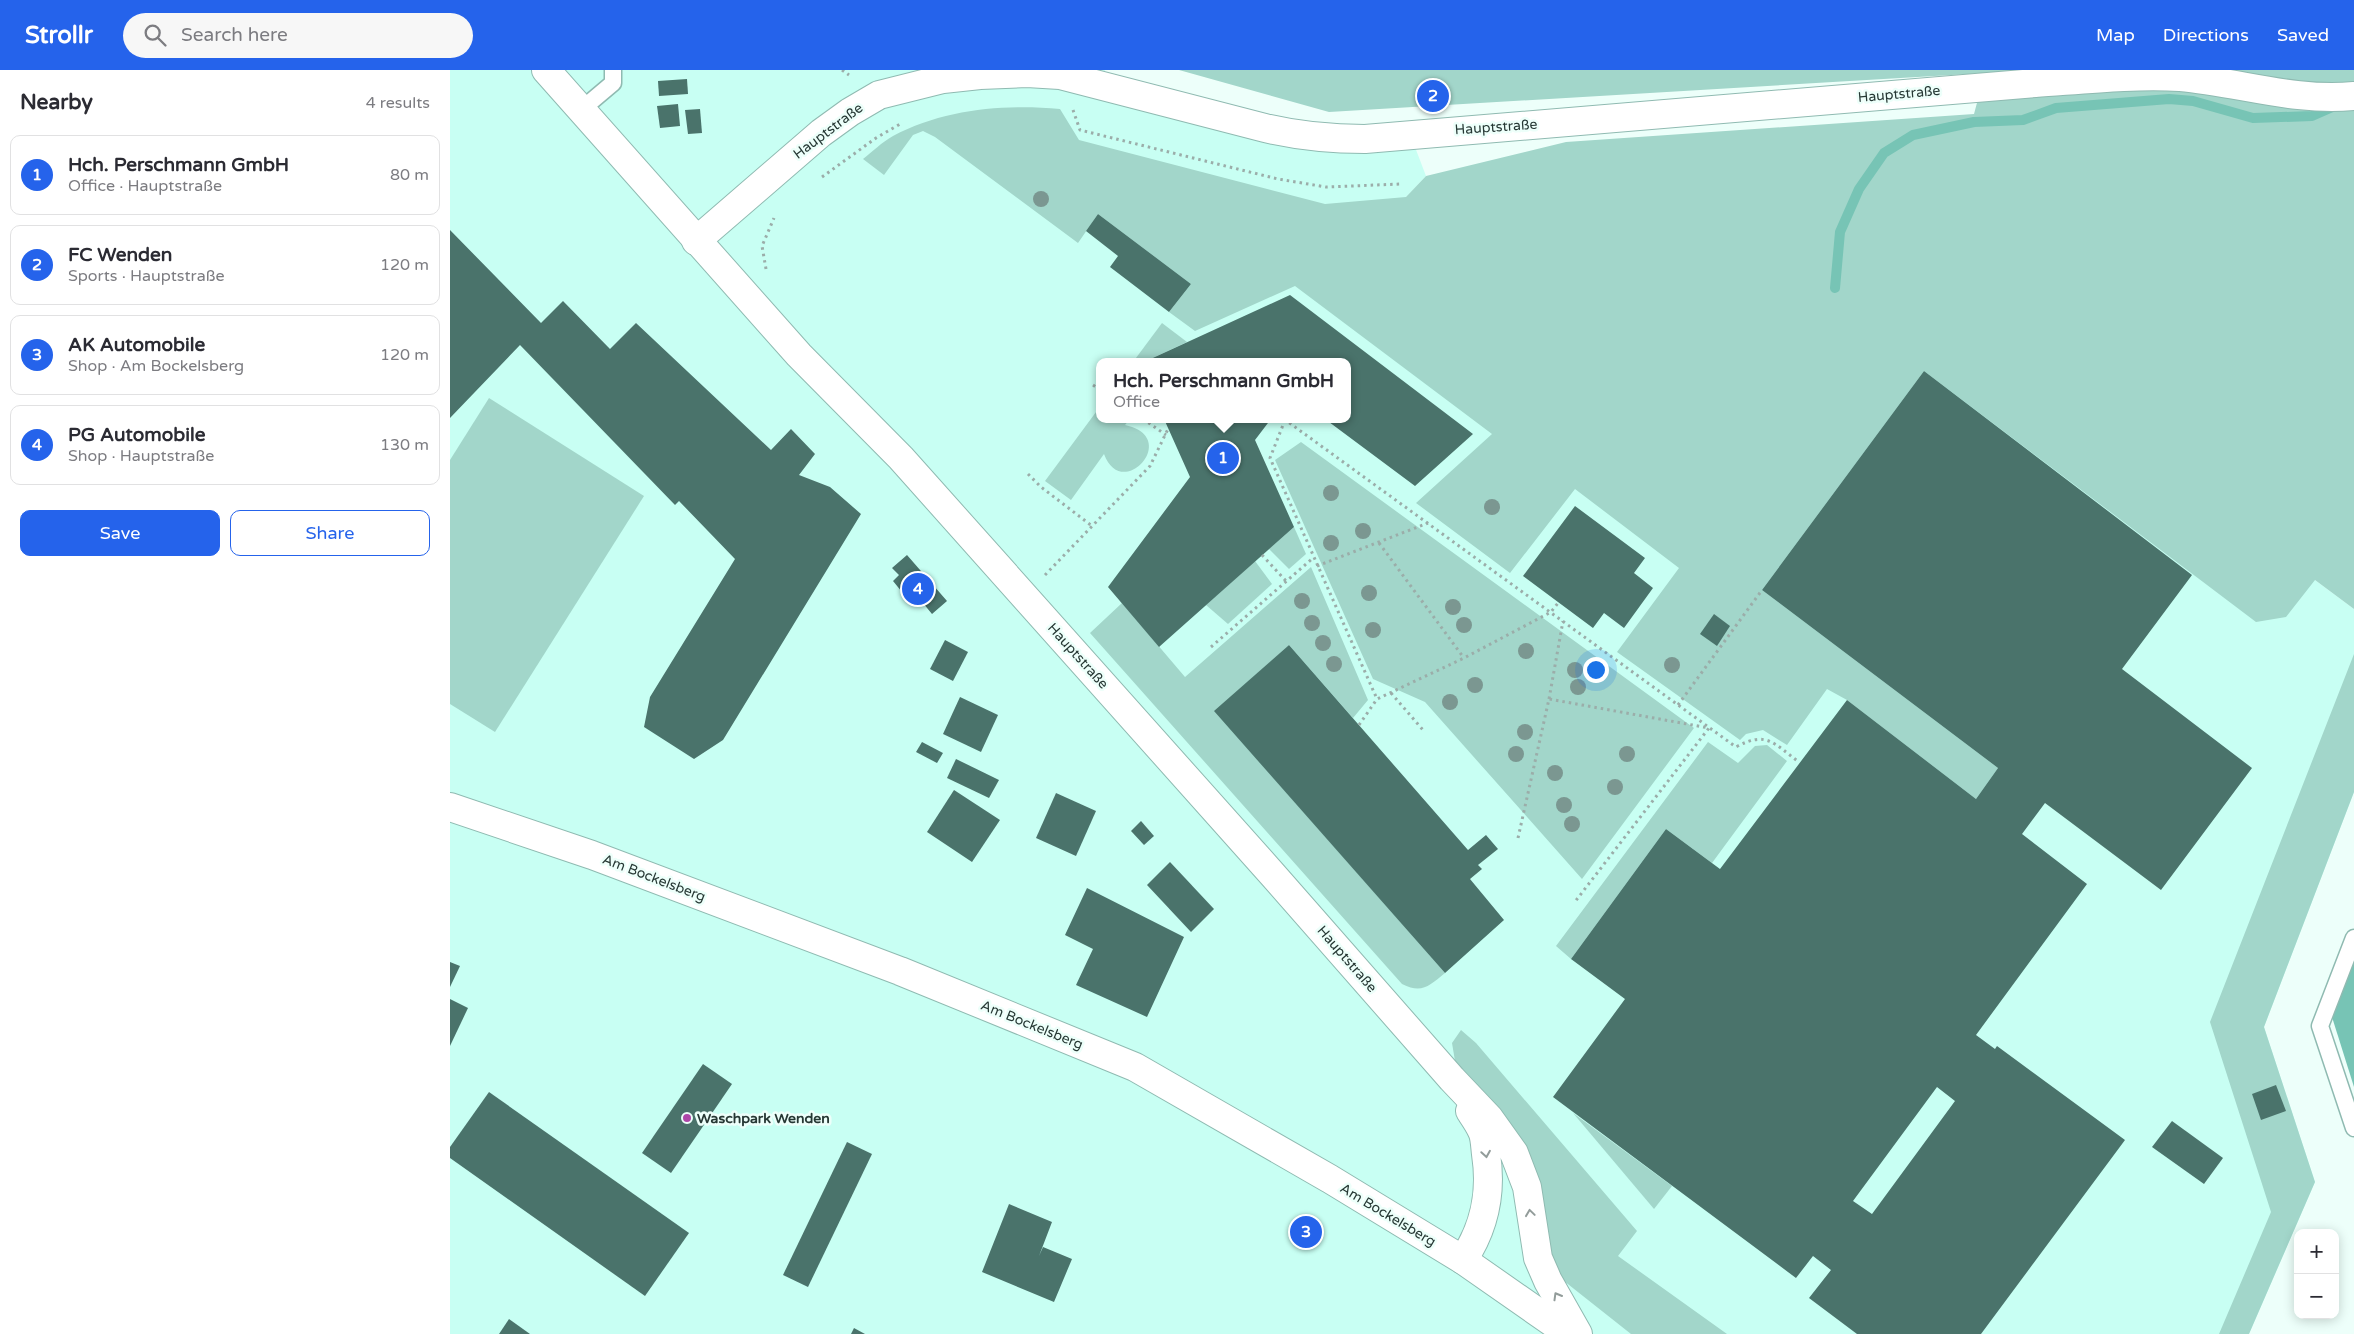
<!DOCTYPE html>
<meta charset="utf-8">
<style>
body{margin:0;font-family:"Varela Round",sans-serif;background:#f7f7f7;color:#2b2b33}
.controls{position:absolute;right:15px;bottom:15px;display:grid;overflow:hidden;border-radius:10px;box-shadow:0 2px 12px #0003}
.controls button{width:45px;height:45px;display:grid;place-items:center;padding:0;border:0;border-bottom:1px solid #e1e1e2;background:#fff;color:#2b2b33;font:25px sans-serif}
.you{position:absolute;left:1145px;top:599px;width:18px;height:18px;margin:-12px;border:4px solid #fff;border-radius:50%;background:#1a73e8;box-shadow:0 0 0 8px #1a73e833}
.badge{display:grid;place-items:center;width:32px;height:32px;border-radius:50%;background:#2563eb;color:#fff;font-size:16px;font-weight:700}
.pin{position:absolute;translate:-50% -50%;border:2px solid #fff;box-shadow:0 1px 5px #0006}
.popup{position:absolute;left:646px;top:288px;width:255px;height:65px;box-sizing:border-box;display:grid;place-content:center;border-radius:10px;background:#fff;filter:drop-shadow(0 1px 4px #0005);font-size:16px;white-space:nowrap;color:#7c7c81}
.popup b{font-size:19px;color:#2b2b33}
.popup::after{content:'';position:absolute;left:50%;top:100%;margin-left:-10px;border:10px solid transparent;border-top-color:#fff}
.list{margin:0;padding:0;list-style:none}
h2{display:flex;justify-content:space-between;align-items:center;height:65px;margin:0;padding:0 20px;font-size:21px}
h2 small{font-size:16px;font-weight:400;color:#7c7c81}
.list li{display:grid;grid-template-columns:32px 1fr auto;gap:15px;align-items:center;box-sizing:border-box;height:80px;margin:0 10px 10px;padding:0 10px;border:1px solid #e1e1e2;border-radius:10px}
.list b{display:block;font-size:19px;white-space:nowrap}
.list p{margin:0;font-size:16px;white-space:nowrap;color:#7c7c81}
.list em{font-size:16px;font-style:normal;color:#7c7c81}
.actions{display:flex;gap:10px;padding:15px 20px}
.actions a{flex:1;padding:11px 0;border:1px solid #2563eb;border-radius:10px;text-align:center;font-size:18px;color:#2563eb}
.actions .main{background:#2563eb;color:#fff}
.icon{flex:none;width:28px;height:28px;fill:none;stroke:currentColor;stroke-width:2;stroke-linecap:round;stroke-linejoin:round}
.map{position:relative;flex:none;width:1904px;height:1264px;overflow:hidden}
header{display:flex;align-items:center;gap:30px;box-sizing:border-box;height:70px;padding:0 25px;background:#2563eb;color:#fff}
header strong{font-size:24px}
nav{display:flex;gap:28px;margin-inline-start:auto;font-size:18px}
.search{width:350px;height:45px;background:#f7f7f7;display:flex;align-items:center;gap:12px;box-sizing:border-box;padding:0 18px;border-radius:28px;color:#7c7c81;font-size:19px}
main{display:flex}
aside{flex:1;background:#fff}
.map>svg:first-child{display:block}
.built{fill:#c8fff3;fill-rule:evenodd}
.green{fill:#a2d6ca}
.water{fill:#77c4b5}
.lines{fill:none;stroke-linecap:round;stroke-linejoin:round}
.stream{stroke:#77c4b5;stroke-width:10}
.building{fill:#4a736b;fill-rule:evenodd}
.service-casing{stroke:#8fbab1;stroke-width:19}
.minor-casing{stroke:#8fbab1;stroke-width:30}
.tertiary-casing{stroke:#8fbab1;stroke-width:30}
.path{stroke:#9bada9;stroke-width:3;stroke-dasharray:2.5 4;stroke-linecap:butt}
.service{stroke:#fff;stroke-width:16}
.minor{stroke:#fff;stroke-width:28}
.tertiary{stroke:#fff;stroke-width:28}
.tree{fill:#7b9791}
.oneway{stroke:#929c9a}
.poi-dot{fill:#ae46a8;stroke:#edfffa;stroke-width:2}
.labels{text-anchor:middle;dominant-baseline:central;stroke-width:5;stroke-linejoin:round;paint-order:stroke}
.street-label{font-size:14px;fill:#263834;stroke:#edfffa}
.poi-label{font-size:14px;font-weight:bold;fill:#263834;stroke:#edfffa;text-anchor:start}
</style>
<header>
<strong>Strollr</strong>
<div class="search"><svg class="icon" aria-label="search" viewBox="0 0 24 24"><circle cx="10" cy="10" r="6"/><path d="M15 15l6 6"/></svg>Search here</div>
<nav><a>Map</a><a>Directions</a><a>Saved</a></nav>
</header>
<main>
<aside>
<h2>Nearby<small>4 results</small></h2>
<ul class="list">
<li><span class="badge">1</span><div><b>Hch. Perschmann GmbH</b><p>Office · Hauptstraße</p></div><em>80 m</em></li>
<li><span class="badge">2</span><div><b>FC Wenden</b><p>Sports · Hauptstraße</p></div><em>120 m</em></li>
<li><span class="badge">3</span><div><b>AK Automobile</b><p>Shop · Am Bockelsberg</p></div><em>120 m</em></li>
<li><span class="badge">4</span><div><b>PG Automobile</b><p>Shop · Hauptstraße</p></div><em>130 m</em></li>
</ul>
<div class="actions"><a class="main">Save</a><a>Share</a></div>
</aside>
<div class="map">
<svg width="1904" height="1264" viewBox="0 0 1904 1264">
<rect width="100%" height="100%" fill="#edfffa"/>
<!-- built -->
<path class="built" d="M0,0H655L657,16L762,44L960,64L976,106L911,175L1464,212L1904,539V722L1814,957L1865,1112L1799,1264H0ZM649,292H897V349H649Z"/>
<!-- green -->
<g class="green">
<path d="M729,0H1904V539L1865,510L1836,547L1806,552L1474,301L1312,520L1548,698L1526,729L1397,630L1377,619L1337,675L1313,660L1296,664L1290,670L1167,582L1229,498L1125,419L1060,503L966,433L1042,364L845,216L745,261L719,242L741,214L648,144L628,173L485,67L473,61L463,65L434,105L413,89C422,82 432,72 443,66C494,39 554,34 610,39L629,70L875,134L956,127L976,106L1116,72L1524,44L1535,3L879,42Z"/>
<polygon points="712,253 737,272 694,292 683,292"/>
<polygon points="39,328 194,426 45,662 0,634 0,390"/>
<path d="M649,338V349H680L675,355C732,367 672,433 654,384L621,430L595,411Z"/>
<polygon points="851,372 1244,658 1132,809 975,632 923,609 825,390"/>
<polygon points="844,457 856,484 839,499 819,479"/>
<polygon points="805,491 822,514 778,554 756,535"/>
<path d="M861,497L918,630L903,648L839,575L765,641L995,903C979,916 972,924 952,914L640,563L672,533L735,607Z"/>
<polygon points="1904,584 1904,722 1814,957 1865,1112 1799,1264 1769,1264 1821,1142 1760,952"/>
<polygon points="1258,672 1288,693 1305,676 1317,675 1337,691 1262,793 1216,759 1121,889 1106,876"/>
<polygon points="1011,960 1026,973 1187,1161 1168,1186 1277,1264 1181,1264 1114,1211 1098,1184 1076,1079 1025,1013 1005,991 1002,973"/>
<polygon points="1123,1043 1222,1116 1204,1139"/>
</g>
<!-- water -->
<polygon class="water" points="1904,886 1904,1017 1882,947"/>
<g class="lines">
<!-- stream -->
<polyline class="stream" points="1385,218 1390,162 1409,119 1434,83 1463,65 1524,52 1573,50 1606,38 1719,29 1743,31 1803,48 1862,46 1887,35"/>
</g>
<!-- building -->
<g class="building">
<polygon points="237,9 238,24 209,26 208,11"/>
<polygon points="228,34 230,56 210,58 207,36"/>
<polygon points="250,39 252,63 238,64 235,40"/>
<polygon points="648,144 741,214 719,242 660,197 668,186 636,161"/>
<polygon points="0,160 91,253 113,231 160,279 186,253 321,380 341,359 365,384 349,405 380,417 411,444 273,670 244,689 194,657 200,627 285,489 229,431 225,435 70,275 0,348"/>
<polygon points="840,225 1023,364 965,416 875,349 897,349 897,292 694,292"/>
<path d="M1474,301L1742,505L1672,599L1802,698L1711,820L1595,733L1572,764L1637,814L1526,965L1545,979L1547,976L1675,1070L1531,1264H1407L1359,1228L1381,1200L1363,1186L1346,1208L1103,1027L1175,929L1121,889L1216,759L1270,799L1397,630L1526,729L1548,698L1312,520ZM1487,1017L1505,1031L1422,1144L1403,1131Z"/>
<polygon points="714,349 821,349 805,370 844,457 709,577 658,517 740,407"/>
<polygon points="1125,436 1195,488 1184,503 1203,518 1174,558 1154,543 1143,558 1073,506"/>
<polygon points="457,485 497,531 482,544 468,527 461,533 443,511 449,505 442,498"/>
<polygon points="1264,544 1280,556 1267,576 1250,564"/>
<polygon points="495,570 518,582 503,611 480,599"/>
<polygon points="839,575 1018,780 1036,765 1048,779 1028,795 1032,799 1020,809 1054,850 995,903 764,641"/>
<polygon points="510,627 548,645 531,682 493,664"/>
<polygon points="472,672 493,683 487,693 466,682"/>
<polygon points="506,689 549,710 539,728 497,708"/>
<polygon points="504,720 550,750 522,792 477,762"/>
<polygon points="606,723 646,741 626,786 586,768"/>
<polygon points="691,751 704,766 694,775 681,761"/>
<polygon points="720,792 764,839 741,862 697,815"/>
<polygon points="637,818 734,867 697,947 626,915 643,879 615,865"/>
<polygon points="0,892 10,896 0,917"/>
<polygon points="0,929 18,938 0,976"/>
<polygon points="253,994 282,1014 221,1103 192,1083"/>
<polygon points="1826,1015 1836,1041 1811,1050 1802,1024"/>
<polygon points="39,1022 239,1163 195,1226 0,1088 0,1077"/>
<polygon points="1722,1051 1773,1088 1754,1114 1702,1077"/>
<polygon points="397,1072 422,1084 358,1217 333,1205"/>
<polygon points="559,1134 602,1152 589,1186 593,1177 622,1189 604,1232 532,1202"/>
<polygon points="59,1249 80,1264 49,1264"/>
<polygon points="404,1258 415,1264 401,1264"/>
</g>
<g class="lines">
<!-- service casing -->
<g class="service-casing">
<g id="service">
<polyline points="131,40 163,13 163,0"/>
<polyline points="1904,868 1870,956 1904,1058"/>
</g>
</g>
<!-- minor casing -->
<g class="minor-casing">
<g id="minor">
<polyline points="96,0 349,285 451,388 823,805 1002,1009 1039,1048 1064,1083 1077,1117 1088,1188 1098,1211 1128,1264"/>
<path d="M246,171L371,63L400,42L429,25L493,9L530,5L577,3L610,5L815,58C849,66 880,69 915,69L1585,13C1630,10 1685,4 1730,7C1788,12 1846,32 1904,26"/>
<path d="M1013,1190C1035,1157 1042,1123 1036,1084C1035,1076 1035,1067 1032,1061C1029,1054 1024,1047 1020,1041"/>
</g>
</g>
<!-- tertiary casing -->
<g class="tertiary-casing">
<polyline id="tertiary" points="0,737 142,785 450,901 685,997 880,1109 1013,1190 1119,1264"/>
</g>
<!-- path -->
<g class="path">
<polyline points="392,0 399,5"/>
<polyline points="623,40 630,60 828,109 876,117 951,114"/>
<polyline points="372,107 426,68 452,53"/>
<polyline points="316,199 312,176 324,148"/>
<polyline points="643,315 649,319"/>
<polyline points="693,349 716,365"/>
<path d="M834,349L1286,677C1317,660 1324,674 1349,692"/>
<polyline points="835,350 820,388 927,629 1014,588 1101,542 1108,533"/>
<polyline points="578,404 591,417 642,456"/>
<polyline points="929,473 1014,588"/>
<polyline points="812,485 836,511"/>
<polyline points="867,496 978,453"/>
<polyline points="595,505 700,396 718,359"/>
<polyline points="761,577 863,488"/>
<polyline points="941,623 973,660"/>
<polyline points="1099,629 1113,551"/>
<polyline points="1228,635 1312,520"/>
<polyline points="909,655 927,629"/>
<polyline points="1068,768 1099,629 1259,658 1124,833"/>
</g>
<!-- service -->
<use href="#service" class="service"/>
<!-- minor -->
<use href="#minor" class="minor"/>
<!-- tertiary -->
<use href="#tertiary" class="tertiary"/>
</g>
<!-- trees -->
<g class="tree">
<circle cx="591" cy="129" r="8"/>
<circle cx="881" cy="423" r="8"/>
<circle cx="1042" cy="437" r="8"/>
<circle cx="913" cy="461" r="8"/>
<circle cx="881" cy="473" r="8"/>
<circle cx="919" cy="523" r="8"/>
<circle cx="852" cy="531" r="8"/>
<circle cx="1003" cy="537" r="8"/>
<circle cx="862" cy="553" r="8"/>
<circle cx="1014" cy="555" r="8"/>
<circle cx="923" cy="560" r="8"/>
<circle cx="873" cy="573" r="8"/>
<circle cx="1076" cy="581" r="8"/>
<circle cx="884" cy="594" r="8"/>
<circle cx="1222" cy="595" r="8"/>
<circle cx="1125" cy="600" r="8"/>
<circle cx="1025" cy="615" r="8"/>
<circle cx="1128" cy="617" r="8"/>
<circle cx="1000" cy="632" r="8"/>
<circle cx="1075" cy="662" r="8"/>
<circle cx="1066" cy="684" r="8"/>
<circle cx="1177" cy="684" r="8"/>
<circle cx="1105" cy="703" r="8"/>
<circle cx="1165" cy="717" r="8"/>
<circle cx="1114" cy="735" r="8"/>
<circle cx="1122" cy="754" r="8"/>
</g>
<!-- one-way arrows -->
<defs><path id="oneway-chevron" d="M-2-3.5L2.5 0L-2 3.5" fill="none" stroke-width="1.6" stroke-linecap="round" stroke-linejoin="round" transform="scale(1.25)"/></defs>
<g class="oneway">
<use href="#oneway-chevron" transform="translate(1036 1084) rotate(81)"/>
<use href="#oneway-chevron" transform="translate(1080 1143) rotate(-98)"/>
<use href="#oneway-chevron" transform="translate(1107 1226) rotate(-120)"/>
</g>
<!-- markers -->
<circle class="poi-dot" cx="237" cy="1048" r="5"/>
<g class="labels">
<!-- street labels -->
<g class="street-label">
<text transform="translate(1449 24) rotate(-5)">Hauptstraße</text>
<text transform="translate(1046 57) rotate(-4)">Hauptstraße</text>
<text transform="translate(378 61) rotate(-37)">Hauptstraße</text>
<text transform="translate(628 586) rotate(48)">Hauptstraße</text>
<text transform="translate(204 808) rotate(21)">Am Bockelsberg</text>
<text transform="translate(897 889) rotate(49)">Hauptstraße</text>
<text transform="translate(582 955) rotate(22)">Am Bockelsberg</text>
<text transform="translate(938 1145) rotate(31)">Am Bockelsberg</text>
</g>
<!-- poi labels -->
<g class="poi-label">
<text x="247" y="1048">Waschpark Wenden</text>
</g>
</g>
</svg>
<div class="controls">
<button>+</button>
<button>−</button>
</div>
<div class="you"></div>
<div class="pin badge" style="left:773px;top:388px">1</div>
<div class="popup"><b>Hch. Perschmann GmbH</b>Office</div>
<div class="pin badge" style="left:983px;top:26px">2</div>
<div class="pin badge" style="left:856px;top:1162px">3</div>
<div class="pin badge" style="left:468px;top:519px">4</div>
</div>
</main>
